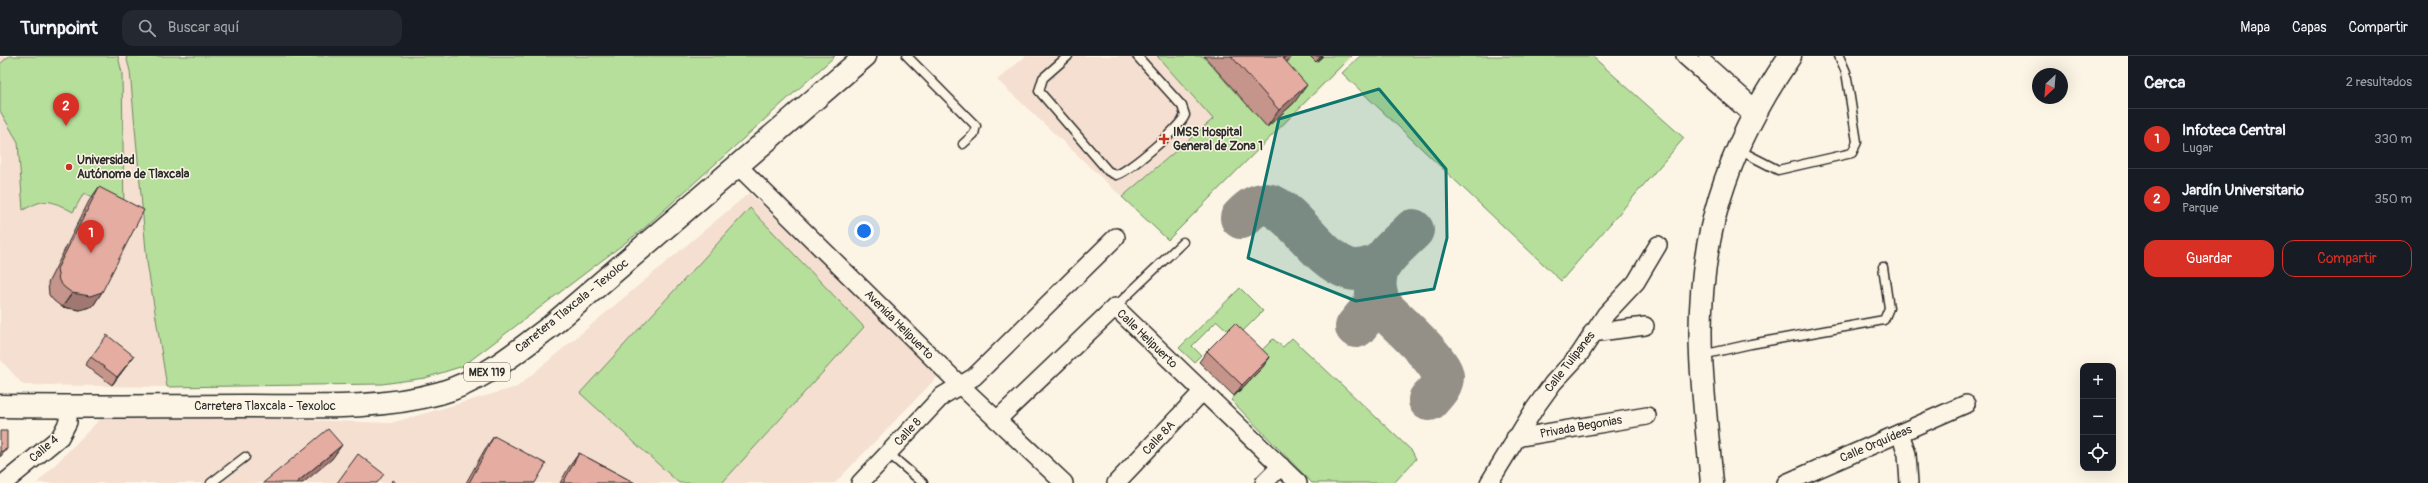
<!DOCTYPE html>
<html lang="es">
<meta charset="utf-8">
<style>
body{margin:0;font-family:Pangolin,sans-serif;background:#242831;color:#f1f3f6}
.controls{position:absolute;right:12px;bottom:12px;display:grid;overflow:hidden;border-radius:8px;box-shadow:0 4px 16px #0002}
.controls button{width:36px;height:36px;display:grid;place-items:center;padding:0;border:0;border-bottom:1px solid #363941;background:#171b24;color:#f1f3f6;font:20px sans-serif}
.compass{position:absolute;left:2032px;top:12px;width:36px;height:36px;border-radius:50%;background:#171b24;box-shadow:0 4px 16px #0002;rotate:206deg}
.you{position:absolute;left:864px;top:175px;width:14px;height:14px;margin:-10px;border:3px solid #fff;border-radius:50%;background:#1a73e8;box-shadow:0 0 0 6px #1a73e833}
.badge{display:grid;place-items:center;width:26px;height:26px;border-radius:50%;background:#d93025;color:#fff;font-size:13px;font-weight:700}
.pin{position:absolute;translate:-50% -33px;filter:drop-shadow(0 1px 2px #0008)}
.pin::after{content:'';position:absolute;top:21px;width:14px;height:12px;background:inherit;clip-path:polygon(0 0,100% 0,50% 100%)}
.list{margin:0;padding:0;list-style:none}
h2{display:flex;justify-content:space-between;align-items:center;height:52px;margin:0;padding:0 16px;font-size:17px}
h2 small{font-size:13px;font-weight:400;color:#9ea1a6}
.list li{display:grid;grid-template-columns:26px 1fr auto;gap:12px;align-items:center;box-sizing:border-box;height:60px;padding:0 16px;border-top:1px solid #363941}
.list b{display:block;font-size:15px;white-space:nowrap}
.list p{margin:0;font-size:13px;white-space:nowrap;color:#9ea1a6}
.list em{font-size:13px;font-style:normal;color:#9ea1a6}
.actions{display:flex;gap:8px;padding:12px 16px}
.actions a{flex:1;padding:9px 0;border:1px solid #d93025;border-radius:12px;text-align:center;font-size:14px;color:#d93025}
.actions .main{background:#d93025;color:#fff}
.icon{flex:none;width:22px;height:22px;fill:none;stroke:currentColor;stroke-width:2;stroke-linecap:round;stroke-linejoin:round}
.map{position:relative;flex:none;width:2128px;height:427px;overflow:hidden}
header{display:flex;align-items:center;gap:24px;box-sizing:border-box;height:56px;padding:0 20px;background:#171b24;border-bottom:1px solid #363941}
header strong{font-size:19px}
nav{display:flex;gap:22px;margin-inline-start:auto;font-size:14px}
.search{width:280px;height:36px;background:#242831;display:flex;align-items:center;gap:10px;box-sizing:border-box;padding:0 14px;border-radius:12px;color:#9ea1a6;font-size:15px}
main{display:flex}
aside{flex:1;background:#171b24}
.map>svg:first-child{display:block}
.built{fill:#f5dfd1}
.green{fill:#b6df9b;stroke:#708563}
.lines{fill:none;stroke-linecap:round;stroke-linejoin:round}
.taxiway{stroke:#949088;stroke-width:42}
.service-casing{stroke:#2b2b2b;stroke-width:11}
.minor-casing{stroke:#2b2b2b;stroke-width:20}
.secondary-casing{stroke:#2b2b2b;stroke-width:25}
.primary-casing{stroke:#2b2b2b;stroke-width:25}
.service{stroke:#fcf5e5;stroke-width:8}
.minor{stroke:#fcf5e5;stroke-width:17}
.secondary{stroke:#fcf5e5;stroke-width:22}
.primary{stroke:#fcf5e5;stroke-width:22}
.wall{fill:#c5948a;stroke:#2b2b2b}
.shaded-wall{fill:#a07871;stroke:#2b2b2b}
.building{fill:#e5aca1;stroke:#2b2b2b}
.marked{fill:#0f766e;fill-opacity:0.2;stroke:#0f766e;stroke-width:3;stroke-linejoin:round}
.poi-dot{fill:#c8321e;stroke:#fcf5e5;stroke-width:1.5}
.labels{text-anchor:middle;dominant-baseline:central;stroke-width:3;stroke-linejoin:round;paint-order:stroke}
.shield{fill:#fcf5e5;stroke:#6a6863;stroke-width:1}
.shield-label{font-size:11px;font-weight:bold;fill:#2b2b2b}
.poi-label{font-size:12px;font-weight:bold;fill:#2b2b2b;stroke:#fcf5e5;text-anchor:start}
.street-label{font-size:12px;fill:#2b2b2b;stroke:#fcf5e5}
</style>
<header>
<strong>Turnpoint</strong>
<div class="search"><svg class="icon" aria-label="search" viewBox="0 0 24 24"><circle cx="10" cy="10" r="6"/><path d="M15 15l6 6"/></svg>Buscar aquí</div>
<nav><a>Mapa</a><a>Capas</a><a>Compartir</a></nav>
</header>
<main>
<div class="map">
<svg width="2128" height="427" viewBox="0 0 2128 427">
<rect width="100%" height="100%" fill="#fcf5e5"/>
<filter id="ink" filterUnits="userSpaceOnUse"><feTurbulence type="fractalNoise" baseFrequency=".025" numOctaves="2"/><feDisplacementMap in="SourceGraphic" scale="8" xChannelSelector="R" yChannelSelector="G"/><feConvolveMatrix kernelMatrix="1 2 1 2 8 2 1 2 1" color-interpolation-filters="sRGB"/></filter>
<g filter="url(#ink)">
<!-- built -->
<g class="built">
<polygon points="0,0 126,0 130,15 147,206 167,331 23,329 0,303"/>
<polygon points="1026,0 1353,0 1168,184 997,24"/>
<polygon points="749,137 944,314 835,427 37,427 106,357 391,367 517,331"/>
</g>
<!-- green -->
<g class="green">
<path d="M9,0H118L122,17L124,157L84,137L73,156C50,144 47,141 23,154L18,86L0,55V8Z"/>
<polygon points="126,0 835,0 642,174 463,310 425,322 382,328 167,331 147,206 130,15"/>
<polygon points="1157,0 1203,0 1241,43 1291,3 1289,0 1351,0 1168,184 1122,141 1213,63"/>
<polygon points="1360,0 1592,0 1684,82 1561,225 1342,17"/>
<polygon points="750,152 864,271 722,427 679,427 580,337"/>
<polygon points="1240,232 1263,255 1236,282 1217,265 1192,290 1201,299 1194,306 1179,292"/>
<polygon points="1292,282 1412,395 1416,403 1394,427 1312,427 1231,344 1262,312 1253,303 1273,283 1283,291"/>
</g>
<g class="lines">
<!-- taxiway -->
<g class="taxiway">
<path d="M1241,162C1249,154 1258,145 1270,149C1294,156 1319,204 1349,213C1359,216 1369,212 1379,209"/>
<path d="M1413,174C1389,198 1364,213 1381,250C1394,263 1442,306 1443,320C1443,330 1435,337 1429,344"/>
<polyline points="1356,271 1374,249 1376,239"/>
</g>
<!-- service casing -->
<g class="service-casing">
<g id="service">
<polyline points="907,0 976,70 974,78 963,88"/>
<path d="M1068,0L1043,22L1039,35L1108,115L1116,119C1127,117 1182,70 1185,59L1182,50L1137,0"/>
<polyline points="1703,0 1758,49"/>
<polyline points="1739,94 1778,114 1852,97 1857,86 1846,16 1839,0"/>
<polyline points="1115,251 1183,186"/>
<polyline points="1702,299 1751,288 1884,264 1889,252 1883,211"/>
<polyline points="888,397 923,427"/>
<polyline points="211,427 245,401"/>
</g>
</g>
<!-- minor casing -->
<g class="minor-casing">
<g id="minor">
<polyline points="1685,0 1753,60"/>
<polyline points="737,109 961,330 1064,427"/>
<polyline points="1592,277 1645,270"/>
<polyline points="997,364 1115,251 1298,427"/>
<polyline points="1900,377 1907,398 1909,427"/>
<polyline points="1515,382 1647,360"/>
<polyline points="4,427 60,381 68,366 68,350"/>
<polyline points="860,427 942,340 974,321 1116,181"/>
<polyline points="1116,427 1202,336"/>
<polyline points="1264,427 1281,410"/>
<polyline points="1489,427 1535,352 1553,327 1579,299 1606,258 1636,226 1658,189"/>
<polyline points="1786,427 1966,348"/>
</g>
</g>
<!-- secondary casing -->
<g class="secondary-casing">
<path id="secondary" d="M1712,427C1708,385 1703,342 1701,300C1696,185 1726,94 1790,0"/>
</g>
<!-- primary casing -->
<g class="primary-casing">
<path id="primary" d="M0,350C82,351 163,350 245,350C309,350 378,354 440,337C483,325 516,296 551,270L865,0"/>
</g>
<!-- service -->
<use href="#service" class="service"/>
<!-- minor -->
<use href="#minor" class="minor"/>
<!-- secondary -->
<use href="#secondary" class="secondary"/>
<!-- primary -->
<use href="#primary" class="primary"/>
</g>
<!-- wall -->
<g class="wall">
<polygon points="1204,0 1293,0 1286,6 1294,47 1267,71"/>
<polygon points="1310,0 1323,0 1316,6"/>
<polygon points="99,131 102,236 93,250 80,254 62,251 54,245 49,239 48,227 89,145"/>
<polygon points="1207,295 1270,301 1262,312 1234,340 1199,306"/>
<polygon points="91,301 128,308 112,329 85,309"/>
<polygon points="494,380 535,427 466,427 485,393"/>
<polygon points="579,397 635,427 560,427 569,411"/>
</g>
<!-- shaded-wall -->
<g class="shaded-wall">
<polygon points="1286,0 1293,0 1291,2 1271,20 1283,2"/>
<polygon points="1321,0 1323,0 1316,6"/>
<polygon points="1307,29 1294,47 1267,71 1279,54"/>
<polygon points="102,236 93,250 80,254 62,251 72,237"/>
<polygon points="134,300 128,308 112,329 117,321"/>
<polygon points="1270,301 1262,312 1234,340 1242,329"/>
<polygon points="342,389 332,403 303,427 296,427"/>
<polygon points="7,393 1,400 0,401 0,396"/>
</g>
<!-- building -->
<g class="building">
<polygon points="1231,0 1286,0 1283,2 1307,29 1279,54"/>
<polygon points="99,131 144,154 102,236 90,240 72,237 64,231 59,225 57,213"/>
<polygon points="1235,267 1270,301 1242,329 1207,295"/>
<polygon points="107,279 134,300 117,321 91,301"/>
<polygon points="328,373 342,389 296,427 263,427"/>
<polygon points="0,375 7,375 7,393 0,396"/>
<polygon points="494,380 546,408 535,427 469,427"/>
<polygon points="579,397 635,427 563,427"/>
<polygon points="358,398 384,418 377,427 337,427"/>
<polygon points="392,424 396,427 391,427"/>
</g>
</g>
<!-- marked area -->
<path class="marked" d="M1379,33L1446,113L1447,182L1434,233L1356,245L1248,202L1279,63Z"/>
<!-- markers -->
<g class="poi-dot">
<path d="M1162 77h4v4h4v4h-4v4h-4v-4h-4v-4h4z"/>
<circle cx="69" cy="111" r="4"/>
</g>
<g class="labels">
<!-- shield labels -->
<rect class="shield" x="464" y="307" width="46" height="18" rx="3"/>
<g class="shield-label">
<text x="487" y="316">MEX 119</text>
</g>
<!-- poi labels -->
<g class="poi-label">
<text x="1173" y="76">IMSS Hospital<tspan x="1173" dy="14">General de Zona 1</tspan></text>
<text x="77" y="104">Universidad<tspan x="77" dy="14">Autónoma de Tlaxcala</tspan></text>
</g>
<!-- street labels -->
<g class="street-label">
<text transform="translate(572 250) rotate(-39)">Carretera Tlaxcala - Texoloc</text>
<text transform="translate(899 269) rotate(45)">Avenida Helipuerto</text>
<text transform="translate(1147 283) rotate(44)">Calle Helipuerto</text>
<text transform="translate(1570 306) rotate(-52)">Calle Tulipanes</text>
<text x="265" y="350">Carretera Tlaxcala - Texoloc</text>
<text transform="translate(1581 371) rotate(-10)">Privada Begonias</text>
<text transform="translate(908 376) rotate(-47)">Calle 8</text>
<text transform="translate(1159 382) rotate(-47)">Calle 8A</text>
<text transform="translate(1876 388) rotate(-23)">Calle Orquídeas</text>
<text transform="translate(44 393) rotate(-41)">Calle 4</text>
</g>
</g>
</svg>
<div class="controls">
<button>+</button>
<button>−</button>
<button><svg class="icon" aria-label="locate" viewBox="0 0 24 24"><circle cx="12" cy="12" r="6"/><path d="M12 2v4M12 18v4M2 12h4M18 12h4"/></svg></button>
</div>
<svg class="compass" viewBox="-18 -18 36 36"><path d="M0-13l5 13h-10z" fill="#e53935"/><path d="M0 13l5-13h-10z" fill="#9ea1a6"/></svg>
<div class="you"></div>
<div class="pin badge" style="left:91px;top:197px">1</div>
<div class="pin badge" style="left:66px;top:70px">2</div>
</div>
<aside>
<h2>Cerca<small>2 resultados</small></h2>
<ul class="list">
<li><span class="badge">1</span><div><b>Infoteca Central</b><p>Lugar</p></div><em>330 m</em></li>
<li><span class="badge">2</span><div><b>Jardín Universitario</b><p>Parque</p></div><em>350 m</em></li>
</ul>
<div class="actions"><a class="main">Guardar</a><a>Compartir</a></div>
</aside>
</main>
